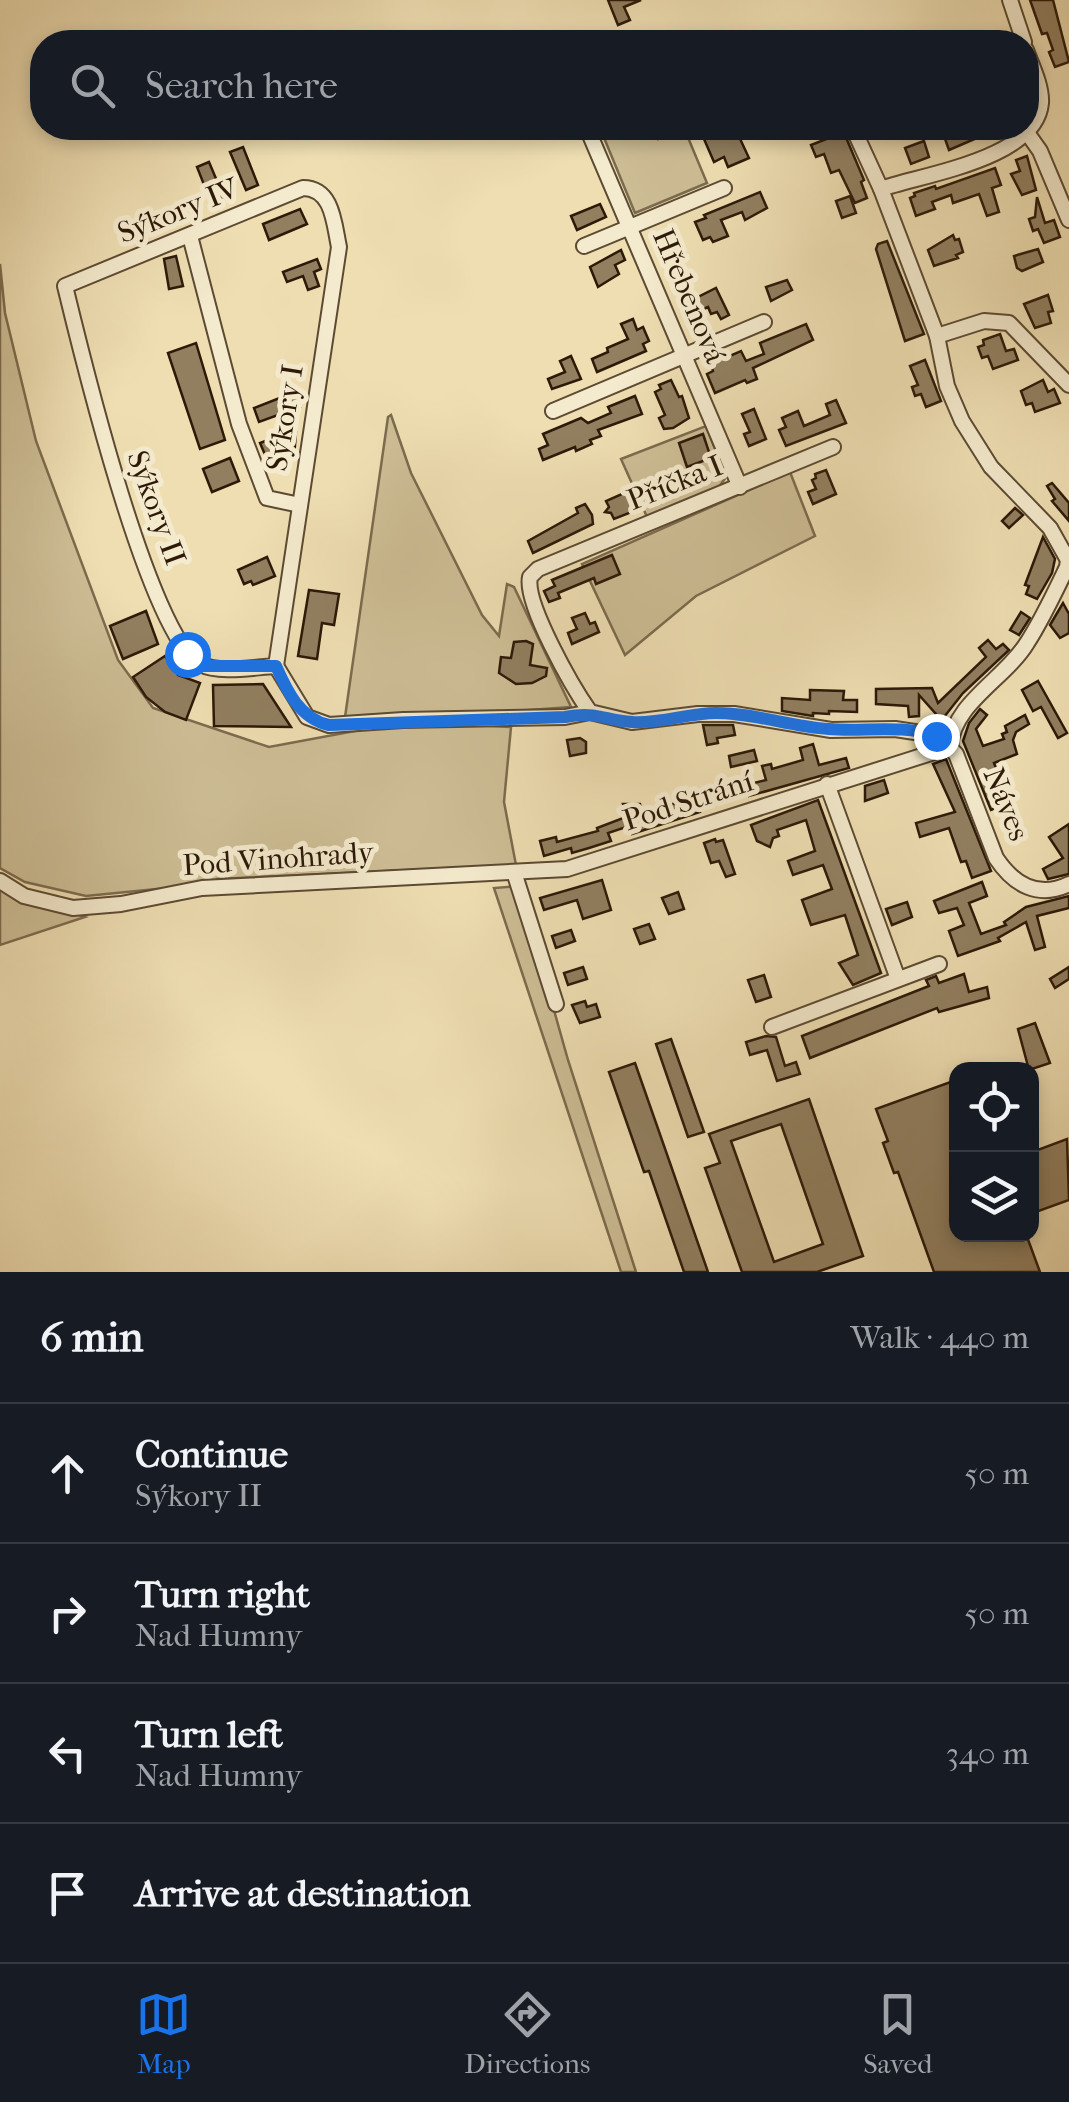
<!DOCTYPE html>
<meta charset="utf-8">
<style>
body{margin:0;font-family:"IM FELL French Canon",serif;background:#20242c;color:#f1f3f6}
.controls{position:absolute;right:30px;bottom:30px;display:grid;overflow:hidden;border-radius:20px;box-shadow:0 5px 15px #0003}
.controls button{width:90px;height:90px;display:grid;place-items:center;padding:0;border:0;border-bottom:2px solid #363941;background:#171b24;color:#f1f3f6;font:50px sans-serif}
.stop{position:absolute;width:30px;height:30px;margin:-22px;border:8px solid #1a73e8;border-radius:50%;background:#fff}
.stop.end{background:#1a73e8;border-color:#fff;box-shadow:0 2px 10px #0008}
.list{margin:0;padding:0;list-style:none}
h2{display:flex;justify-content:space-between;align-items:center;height:130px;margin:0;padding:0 40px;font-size:42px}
h2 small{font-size:32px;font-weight:400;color:#9ea1a6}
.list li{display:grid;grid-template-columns:65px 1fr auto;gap:30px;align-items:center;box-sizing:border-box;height:140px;padding:0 40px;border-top:2px solid #363941}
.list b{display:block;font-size:38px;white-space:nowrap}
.list p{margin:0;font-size:32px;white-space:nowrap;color:#9ea1a6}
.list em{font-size:32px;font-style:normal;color:#9ea1a6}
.icon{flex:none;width:55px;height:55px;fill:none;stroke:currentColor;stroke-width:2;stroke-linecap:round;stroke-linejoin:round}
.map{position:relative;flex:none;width:1069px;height:1272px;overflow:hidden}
.search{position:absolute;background:#171b24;box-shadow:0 5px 15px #0003;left:30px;right:30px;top:30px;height:110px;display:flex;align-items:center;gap:25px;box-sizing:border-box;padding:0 35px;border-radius:40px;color:#9ea1a6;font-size:38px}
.sheet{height:690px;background:#171b24}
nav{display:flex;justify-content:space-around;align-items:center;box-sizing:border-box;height:140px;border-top:2px solid #363941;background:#171b24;font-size:28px;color:#9ea1a6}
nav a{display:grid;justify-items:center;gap:5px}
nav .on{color:#1a73e8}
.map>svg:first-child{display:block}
.green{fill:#cdbd95;stroke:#7c6b4e;stroke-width:2.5}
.building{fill:#917f60;stroke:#2c1908;stroke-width:2.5;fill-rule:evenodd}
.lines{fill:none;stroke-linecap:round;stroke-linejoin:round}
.street-casing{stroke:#5c4a32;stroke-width:18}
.street{stroke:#f4eacd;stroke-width:14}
.route{stroke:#1a73e8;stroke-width:12}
.labels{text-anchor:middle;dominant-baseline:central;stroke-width:10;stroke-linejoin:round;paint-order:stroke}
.street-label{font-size:30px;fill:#2c1908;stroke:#f4eacd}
</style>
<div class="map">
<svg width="1069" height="1272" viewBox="0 0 1069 1272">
<rect width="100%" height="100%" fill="#eedeb2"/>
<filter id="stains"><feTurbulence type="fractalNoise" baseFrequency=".002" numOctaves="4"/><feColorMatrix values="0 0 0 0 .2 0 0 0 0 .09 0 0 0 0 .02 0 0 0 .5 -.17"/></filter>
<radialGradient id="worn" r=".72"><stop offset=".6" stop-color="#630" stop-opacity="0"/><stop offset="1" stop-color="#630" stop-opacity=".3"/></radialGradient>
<!-- green -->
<g class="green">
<polygon points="600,128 653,128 658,139 684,128 707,183 635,213"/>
<polygon points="0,264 5,313 36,441 118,660 153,708 269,747 371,728 458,724 511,727 504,802 516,865 217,879 217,883 86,896 25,882 0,868"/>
<polygon points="391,415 411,473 482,615 499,636 507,584 514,587 571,707 487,713 345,717 388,417"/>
<polygon points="706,426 726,477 719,487 647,517 621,459"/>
<polygon points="790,472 815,536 696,596 625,655 582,564"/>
<polygon points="519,886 568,1060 636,1272 621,1272 494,888"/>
<polygon points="0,888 85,917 0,945"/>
</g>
<!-- building -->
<g class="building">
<polygon points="608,0 641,0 624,7 630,20 618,25"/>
<polygon points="1030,0 1053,0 1069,62 1055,67 1049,52 1053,50 1047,33 1042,34"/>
<polygon points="735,128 749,158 728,167 724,157 714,162 704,139"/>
<polygon points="825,128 842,128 864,180 861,182 867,198 855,203 839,170 831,173 824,154 816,157 811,145 829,138"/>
<polygon points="967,128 1000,128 949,150 944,136"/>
<polygon points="924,141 929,157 911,164 905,148"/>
<polygon points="243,147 258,185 246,190 230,152"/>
<polygon points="1027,156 1036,190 1022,195 1011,174 1020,171 1016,160"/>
<polygon points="209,162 225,200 212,205 197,167"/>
<polygon points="995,168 1001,185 992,188 999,212 987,216 979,194 953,203 951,195 932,202 935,209 916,216 910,198 915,196 914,193 935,186 936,189"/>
<polygon points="760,192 767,208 745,220 742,212 721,220 728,236 713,242 710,237 703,240 695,222 706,218 704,215"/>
<polygon points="850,196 856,213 842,218 836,201"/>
<polygon points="1037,197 1045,223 1054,220 1060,237 1044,243 1038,229 1033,231 1029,219 1035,217"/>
<polygon points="600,204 606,217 577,230 571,216"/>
<polygon points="300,209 307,224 269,240 263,224"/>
<polygon points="674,228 685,252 673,257 671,252 659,257 652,240"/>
<polygon points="953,235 955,240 959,239 963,252 956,255 958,258 934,266 928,250"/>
<polygon points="887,241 924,334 905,341 876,249 878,244"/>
<polygon points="1038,249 1043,262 1022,271 1017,268 1014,256"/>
<polygon points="621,250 625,260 615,265 619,274 598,287 590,267"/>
<polygon points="176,256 183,286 169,289 164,259"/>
<polygon points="317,259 321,269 314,272 319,286 308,290 303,276 287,282 283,272"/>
<polygon points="787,280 792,290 771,301 766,287"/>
<polygon points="716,288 729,315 721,319 717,312 711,314 708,307 693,314 688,302"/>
<polygon points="1048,295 1053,311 1048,312 1051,323 1035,328 1024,304"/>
<polygon points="633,319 637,330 643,327 649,341 643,344 646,351 597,372 592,359 608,352 607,348 628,339 621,324"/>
<polygon points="806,324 813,340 753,368 757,379 747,383 745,380 715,393 707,374 713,371 711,364 741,351 746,361 764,354 760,343"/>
<polygon points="1000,334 1006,351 1014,349 1018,360 993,369 988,356 982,358 978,347 984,345 983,340"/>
<polygon points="196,343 225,440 200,449 168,353"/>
<polygon points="571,356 581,379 552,389 548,379 565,372 560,361"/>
<polygon points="925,360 941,401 926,407 921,394 915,396 912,387 918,385 910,366"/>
<polygon points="671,380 679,397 682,396 689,418 673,428 664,429 659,418 665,415 655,392 661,389 659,385"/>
<polygon points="1043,380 1048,392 1054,389 1060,403 1035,412 1032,403 1026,405 1021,391"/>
<polygon points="295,392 300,407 259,422 254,408"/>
<polygon points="635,396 642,414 598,430 601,436 590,440 592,444 576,451 575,447 543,460 539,449 548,445 543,434 581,418 588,423 611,413 608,407"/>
<polygon points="836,400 846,423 786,446 779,430 786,427 782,418 798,411 804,426 830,415 826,404"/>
<polygon points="754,409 766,439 749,446 744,434 750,432 742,414"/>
<polygon points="292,431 296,432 294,458 276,465 272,455 266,457 260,443"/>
<polygon points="703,434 711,458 687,467 679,443"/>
<polygon points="230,458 239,481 212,492 203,469"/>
<polygon points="826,470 836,494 813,504 808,492 816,489 812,480 816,478 815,474"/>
<polygon points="1052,483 1069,503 1069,521 1052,501 1055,499 1047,486"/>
<polygon points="631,490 639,509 614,519 611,513 605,512 609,507 606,501"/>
<polygon points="585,504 592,515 593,524 533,553 528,541 578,513 576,508"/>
<polygon points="1015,508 1023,515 1009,528 1002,521"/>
<polygon points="1043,537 1055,559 1052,573 1037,599 1026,594 1029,586 1025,585"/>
<polygon points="612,555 620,574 596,584 594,578 558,593 560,598 549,602 544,591 555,586 552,580"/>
<polygon points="267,557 275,576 253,585 251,581 244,584 238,570"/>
<polygon points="309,590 339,594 334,625 322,623 317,659 298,656"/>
<polygon points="1063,603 1069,614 1069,633 1060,638 1050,625"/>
<polygon points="146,611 158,644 123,659 110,626"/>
<polygon points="1021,612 1030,618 1019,635 1010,630"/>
<polygon points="585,613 590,624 595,622 599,632 572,644 568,633 577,629 572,618"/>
<polygon points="988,640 996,649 1003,644 1009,650 963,693 944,717 945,724 919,695 919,716 909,717 908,706 876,704 876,689 932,688 938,703 986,657 979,648"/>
<polygon points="526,641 533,644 530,665 547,668 546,676 532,683 516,684 499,673 501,657 511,658 514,642"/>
<polygon points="165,656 178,675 200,683 186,720 165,712 146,697 133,677"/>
<polygon points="1038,681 1067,733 1058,738 1041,707 1033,711 1022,690"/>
<polygon points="263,684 291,727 214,726 213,685"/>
<polygon points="810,690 844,691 843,700 857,700 857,712 829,711 829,714 813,713 813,716 782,711 782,698 810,700"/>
<polygon points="980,709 987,715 976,729 983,746 1004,739 1002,734 1007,732 1005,726 1025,715 1029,724 1016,732 1013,740 1017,754 994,763 1010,803 991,810 963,741 969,723"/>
<polygon points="703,725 733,725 735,735 717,738 718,743 707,745"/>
<polygon points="580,738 586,742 586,753 570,756 567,740"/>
<polygon points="813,744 819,765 846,758 849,768 749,796 746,785 766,780 762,766 771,764 772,769 803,760 800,748"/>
<polygon points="754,750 757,761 731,767 729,756"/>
<polygon points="946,759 991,871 972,878 966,861 961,862 949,828 920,837 916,823 955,812 933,764"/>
<polygon points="884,780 888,793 865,801 865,786"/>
<polygon points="695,796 700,812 632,834 629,826 608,833 611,841 589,848 572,853 571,848 544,856 540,841 556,837 557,842 598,831 597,828 626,817 623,804 640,804 641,809 648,807 650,812"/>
<polygon points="818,800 881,973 853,985 839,963 858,955 845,915 811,925 802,900 832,889 823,865 793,875 788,861 815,851 806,820 777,830 779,836 773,838 770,847 757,841 751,825"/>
<polygon points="1069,824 1069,874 1048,879 1043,869 1063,858 1049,837"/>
<polygon points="715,839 716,842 723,840 735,874 726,877 719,861 711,863 704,843"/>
<polygon points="602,880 611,910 583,919 577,900 544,910 540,898"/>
<polygon points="982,882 987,896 969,903 981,934 1006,925 1004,922 1026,907 1069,896 1069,908 1037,916 1045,947 1035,950 1026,922 998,938 1000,941 958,956 949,931 964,925 957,908 939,913 934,901"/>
<polygon points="678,892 684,909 669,914 662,898"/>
<polygon points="907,902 912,917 892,925 886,909"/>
<polygon points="649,924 655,939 640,944 634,929"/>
<polygon points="571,930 575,941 556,948 552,936"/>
<polygon points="583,967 587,979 568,985 564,973"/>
<polygon points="1069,967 1069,979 1055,988 1050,979"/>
<polygon points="964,974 969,992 987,987 989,998 939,1012 937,1008 810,1058 802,1036 929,986 926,980 936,976 939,983"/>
<polygon points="764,975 771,997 756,1002 748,980"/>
<polygon points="585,1001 587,1007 596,1004 600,1017 580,1023 572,1005"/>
<polygon points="1035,1023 1050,1063 1029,1070 1018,1029"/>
<polygon points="766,1036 776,1037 785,1066 796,1062 800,1074 777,1081 767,1050 750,1055 746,1042"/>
<polygon points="671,1039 704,1132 688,1137 656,1044"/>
<polygon points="635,1063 670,1163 708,1272 684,1272 649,1171 644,1172 609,1072"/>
<polygon points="956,1080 956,1234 1026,1234 1040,1272 934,1272 898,1172 894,1173 883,1143 888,1141 876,1109"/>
<path d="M809,1099L863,1256L817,1272H742L705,1168L720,1163L709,1134ZM781,1124L823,1244L774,1262L731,1141Z"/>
<polygon points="1067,1139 1069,1200 1036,1212 1032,1199 1032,1152"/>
</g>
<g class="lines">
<!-- street casing -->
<g class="street-casing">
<g id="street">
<polyline points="1010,0 1024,42"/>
<polyline points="709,42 715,40"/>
<polyline points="587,128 740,487"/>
<polyline points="853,128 881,189 937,336 947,386 962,421 991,467 1050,528 1068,560"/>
<polyline points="1028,134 1040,151 1069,220"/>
<path d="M303,188C333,188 334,224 339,247L276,666C254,667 220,674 200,664C149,636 81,352 65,286Z"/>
<path d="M881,189C924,174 1036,159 1041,103C1042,86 1032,66 1026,50"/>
<polyline points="190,236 239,424 267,498 300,505"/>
<polyline points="584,246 724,188"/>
<polyline points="937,336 984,321 1009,323 1069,385"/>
<polyline points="553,411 764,322"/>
<path d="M833,447L538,569L530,577C524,603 573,688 590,712L632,722L698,714H734L831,730L895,729L928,734L943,741L956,754L996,858C1014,885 1038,899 1069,884"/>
<polyline points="276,666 307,717 329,725 403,720 565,717 590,712"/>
<path d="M950,747C953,703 1005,679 1027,643C1042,620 1055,592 1067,567L1068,560"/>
<polyline points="827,784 898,979"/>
<polyline points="514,872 556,1004"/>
<polyline points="0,881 24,896 73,908 121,904 202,888 567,869 950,747"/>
<polyline points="772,1027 939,964"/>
</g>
</g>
<!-- street -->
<use href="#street" class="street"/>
</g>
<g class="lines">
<!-- route -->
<path class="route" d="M187,654L203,666H276C287,691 300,719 329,725L565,717C596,711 604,720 632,722C660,724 688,713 716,713C755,713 791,727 829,729C864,732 902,724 936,736"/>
</g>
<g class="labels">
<!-- street labels -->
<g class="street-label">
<text transform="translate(178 211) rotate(-22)">Sýkory IV</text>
<text transform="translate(689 296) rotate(67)">Hřebenová</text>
<text transform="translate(285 418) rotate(-81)">Sýkory I</text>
<text transform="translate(675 483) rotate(-22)">Příčka I</text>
<text transform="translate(156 508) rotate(70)">Sýkory II</text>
<text transform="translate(688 801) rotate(-18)">Pod Strání</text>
<text transform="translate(1006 804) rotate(68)">Náves</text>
<text transform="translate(278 859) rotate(-4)">Pod Vinohrady</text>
</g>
</g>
<rect width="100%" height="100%" filter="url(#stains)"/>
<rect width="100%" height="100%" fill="url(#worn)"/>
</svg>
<div class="controls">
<button><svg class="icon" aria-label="locate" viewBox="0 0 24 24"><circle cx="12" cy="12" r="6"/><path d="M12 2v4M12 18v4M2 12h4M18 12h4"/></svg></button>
<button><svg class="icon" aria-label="layers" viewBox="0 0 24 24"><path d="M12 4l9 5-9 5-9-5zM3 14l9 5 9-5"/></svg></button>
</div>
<div class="stop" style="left:187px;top:654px"></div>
<div class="stop end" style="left:936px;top:736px"></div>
<div class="search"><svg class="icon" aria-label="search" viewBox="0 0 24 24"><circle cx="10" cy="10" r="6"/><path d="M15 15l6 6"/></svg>Search here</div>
</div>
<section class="sheet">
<h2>6 min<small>Walk · 440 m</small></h2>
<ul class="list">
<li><svg class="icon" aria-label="ahead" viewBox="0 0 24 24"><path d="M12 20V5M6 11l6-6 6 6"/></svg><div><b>Continue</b><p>Sýkory II</p></div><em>50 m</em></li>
<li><svg class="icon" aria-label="right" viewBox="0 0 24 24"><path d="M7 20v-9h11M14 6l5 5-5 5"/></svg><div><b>Turn right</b><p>Nad Humny</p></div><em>50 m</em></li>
<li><svg class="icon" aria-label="left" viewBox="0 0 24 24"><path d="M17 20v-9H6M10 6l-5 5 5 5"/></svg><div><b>Turn left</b><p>Nad Humny</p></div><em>340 m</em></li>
<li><svg class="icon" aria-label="arrive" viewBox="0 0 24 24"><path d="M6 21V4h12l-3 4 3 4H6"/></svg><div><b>Arrive at destination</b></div></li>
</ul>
</section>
<nav>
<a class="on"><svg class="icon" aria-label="map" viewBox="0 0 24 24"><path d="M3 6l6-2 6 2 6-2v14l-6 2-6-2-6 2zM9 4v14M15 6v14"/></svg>Map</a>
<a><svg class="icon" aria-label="directions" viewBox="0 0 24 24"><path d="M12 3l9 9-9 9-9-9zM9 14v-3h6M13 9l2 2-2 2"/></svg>Directions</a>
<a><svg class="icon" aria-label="saved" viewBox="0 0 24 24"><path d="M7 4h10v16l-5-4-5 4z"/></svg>Saved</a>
</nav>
